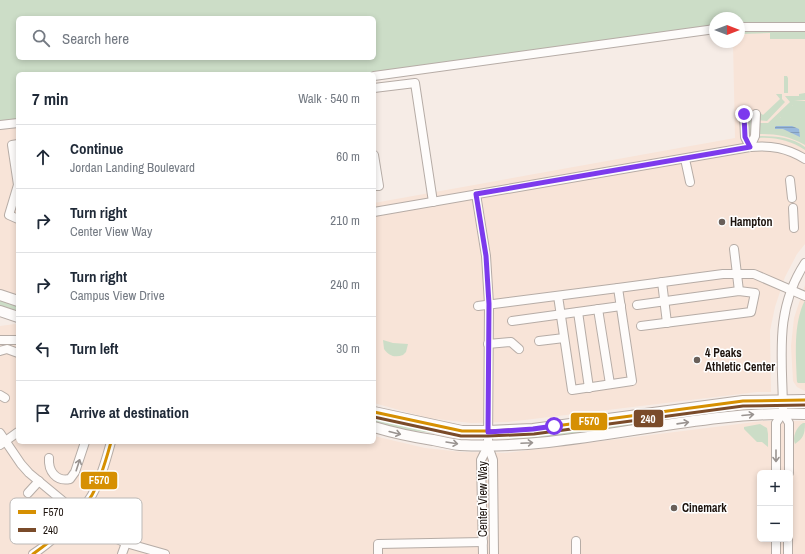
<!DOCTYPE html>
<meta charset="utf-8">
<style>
body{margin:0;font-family:"Archivo Narrow",sans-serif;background:#f2f2f3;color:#1f2937}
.controls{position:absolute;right:12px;bottom:12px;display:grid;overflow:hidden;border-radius:6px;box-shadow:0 2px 6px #0003}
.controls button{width:36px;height:36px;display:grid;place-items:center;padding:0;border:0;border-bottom:1px solid #e0e1e3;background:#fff;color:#1f2937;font:20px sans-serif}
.compass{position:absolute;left:709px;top:12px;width:36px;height:36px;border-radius:50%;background:#fff;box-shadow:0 2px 6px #0003;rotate:90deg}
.stop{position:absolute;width:12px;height:12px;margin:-9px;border:3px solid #7c3aed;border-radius:50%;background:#fff}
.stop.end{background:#7c3aed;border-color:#fff;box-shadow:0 1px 4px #0008}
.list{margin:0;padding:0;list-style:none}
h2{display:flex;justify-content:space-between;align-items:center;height:52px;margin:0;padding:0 16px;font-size:17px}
h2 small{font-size:13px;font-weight:400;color:#747a83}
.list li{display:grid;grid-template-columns:26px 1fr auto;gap:12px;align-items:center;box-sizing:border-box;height:64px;padding:0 16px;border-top:1px solid #e0e1e3}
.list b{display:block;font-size:15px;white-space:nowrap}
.list p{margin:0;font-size:13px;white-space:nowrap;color:#747a83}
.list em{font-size:13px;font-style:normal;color:#747a83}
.icon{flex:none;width:22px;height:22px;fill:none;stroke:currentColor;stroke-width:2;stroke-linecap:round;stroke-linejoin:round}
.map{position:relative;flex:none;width:805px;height:554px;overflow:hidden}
.search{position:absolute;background:#fff;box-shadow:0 2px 6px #0003;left:16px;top:16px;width:360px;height:44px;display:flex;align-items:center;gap:10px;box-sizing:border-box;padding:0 14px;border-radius:6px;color:#747a83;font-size:15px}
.panel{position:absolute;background:#fff;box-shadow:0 2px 6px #0003;left:16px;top:72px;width:360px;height:372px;border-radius:6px}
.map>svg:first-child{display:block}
.built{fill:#f8e4d8;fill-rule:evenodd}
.green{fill:#ccddc7;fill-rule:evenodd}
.water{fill:url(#water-rules)}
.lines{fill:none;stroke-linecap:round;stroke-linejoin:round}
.minor-casing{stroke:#b6aca6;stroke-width:10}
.major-casing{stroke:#b6aca6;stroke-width:12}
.minor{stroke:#fefcfb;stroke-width:8}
.major{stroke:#fefcfb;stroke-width:10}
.bus-1-casing{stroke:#fff;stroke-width:6}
.bus-2-casing{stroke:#fff;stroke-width:6}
.bus-1{stroke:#d69002;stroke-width:3}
.bus-2{stroke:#7a4b2a;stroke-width:3}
.oneway{stroke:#999390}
.route{stroke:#7c3aed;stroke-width:5}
.poi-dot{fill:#695f59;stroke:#fff;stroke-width:1.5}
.labels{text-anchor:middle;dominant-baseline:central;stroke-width:3;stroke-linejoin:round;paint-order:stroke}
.poi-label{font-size:12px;font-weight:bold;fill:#1d130d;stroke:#fff;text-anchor:start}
.street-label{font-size:12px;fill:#1d130d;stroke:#fff}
.key{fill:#fff;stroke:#bbb8b6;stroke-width:1}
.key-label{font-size:11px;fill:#1d130d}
.line-badge{stroke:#fff;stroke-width:1.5}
.badge-label{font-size:11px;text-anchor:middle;font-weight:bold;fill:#fff}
</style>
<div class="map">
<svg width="805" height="554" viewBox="0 0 805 554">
<defs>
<pattern id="water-rules" width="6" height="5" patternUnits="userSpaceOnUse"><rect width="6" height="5" fill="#98b8dc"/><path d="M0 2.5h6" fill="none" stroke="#839dbc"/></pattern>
</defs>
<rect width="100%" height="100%" fill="#f6ece6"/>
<!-- built -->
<g class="built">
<path d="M0,0H805V244L797,254L785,277L775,307L770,331L771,392H757L507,422L471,423L428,418L374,403V203L735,138L733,42H739V18H715V33L374,74H18V293H17L0,309ZM18,18H374V58H18Z"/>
<polygon points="805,285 805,391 797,387 793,381 791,346 794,318"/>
<path d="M15,324L18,325V442H374V436L425,448L462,452L505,453L763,421H805V554H0V326ZM760,473H790V539H760Z"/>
</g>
<!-- green -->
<g class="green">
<path d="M0,0H805V39H770V33L742,34L741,40H739V32L780,31H739V18H715V33L374,79V74H18V127L0,129ZM18,18H374V58H18Z"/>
<polygon points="784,76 787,76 788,78 788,93 784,93"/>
<path d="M805,93V100L794,101L792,106L780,118L792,106L794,101H805V145C789,136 777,134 760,134V123H768L790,102L785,96H799V94Z"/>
<polygon points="776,94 782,94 782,99 785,102 767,121 758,120 758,111 763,115 780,99"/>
<polygon points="749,111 752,111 752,133 749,134 748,133 747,113"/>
<path d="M759,136C774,136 792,137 805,147V150C791,141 776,137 759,138Z"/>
<polygon points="0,299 18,305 18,313 0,307"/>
<path d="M805,300V383H798L797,382C796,355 793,324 805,300Z"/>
<path d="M383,340L393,343L408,344L406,352L403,355C395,358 389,356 384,349Z"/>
<polygon points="747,405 758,405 704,413 667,422 553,437 506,441 507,439 540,436 579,427"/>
<polygon points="374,417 417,428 471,435 471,437 396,429 374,423"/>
<path d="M803,423H805C805,435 803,438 795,444C792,438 796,427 803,423Z"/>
<polygon points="760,424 767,428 768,434 768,447 762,442 757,442 744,429 744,427"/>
</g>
<!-- water -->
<polygon class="water" points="776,126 792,126 799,129 800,137 783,129 775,129 775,127"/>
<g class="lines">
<!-- minor casing -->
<g class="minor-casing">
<g id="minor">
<polyline points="739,27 805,27"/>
<polyline points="374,76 715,29"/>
<polyline points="374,88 415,83 433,202"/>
<polyline points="744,114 745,137 750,147"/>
<polyline points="0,125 18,123"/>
<polyline points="18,144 12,145 18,185 9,215 18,219"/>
<polyline points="750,147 755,136 756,114"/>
<polyline points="374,155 379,186 374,186"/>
<polyline points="685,159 690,182"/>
<polyline points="790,180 792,198"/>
<polyline points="476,194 486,256 489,304 488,446 493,460 494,554"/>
<polyline points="793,208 794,228"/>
<path d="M374,212L750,147C771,145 787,148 805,159"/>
<polyline points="734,249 739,291"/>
<polyline points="662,282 667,323"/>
<polyline points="618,288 723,274 754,274 805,296"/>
<polyline points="637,305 739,291 755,293 751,312 641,326"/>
<path d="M478,306C525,300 572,294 618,288L632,381L572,390L558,296"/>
<polyline points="598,309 610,384"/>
<polyline points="578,312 589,388"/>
<polyline points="512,321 621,306"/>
<polyline points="0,340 18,340"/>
<polyline points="539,341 564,338"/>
<polyline points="488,344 511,342 519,349"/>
<polyline points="0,351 7,349 18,353"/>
<polyline points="0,395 5,398"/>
<polyline points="0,433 21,464 29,473 93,526 106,534 126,543 165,554"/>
<polyline points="0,445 18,432"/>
<path d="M49,458C48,471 56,482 70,479L75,472L85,442"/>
<polyline points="776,473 776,423 783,413"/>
<path d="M789,473V423L783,413C783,359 773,312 805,263"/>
<polyline points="28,493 39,481"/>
<polyline points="776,539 776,554"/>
<path d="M33,554C53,541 80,516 92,495C101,479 106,460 111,442"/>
<polyline points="122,554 126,543"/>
<polyline points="378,554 378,544 483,542"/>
<polyline points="483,554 481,460 488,446"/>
<polyline points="576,554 576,541"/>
<polyline points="788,554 788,539"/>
</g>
</g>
<!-- major casing -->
<g class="major-casing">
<g id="major">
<polyline points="0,295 18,301"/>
<polyline points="0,311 18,317"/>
<polyline points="374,412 462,431 488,431 533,429 743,401 805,400"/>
<path d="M374,427C394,433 413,437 433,440C442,442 451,444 460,445C576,451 689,410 805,414"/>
</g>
</g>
<!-- minor -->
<use href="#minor" class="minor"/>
<!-- major -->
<use href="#major" class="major"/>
<!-- bus-1 casing -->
<g class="bus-1-casing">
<g id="bus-1">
<polyline points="374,412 462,431 488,431 533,429 743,401 805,400"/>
<path d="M33,554C56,538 78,519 92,495C101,479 106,460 111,442"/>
</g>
</g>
<!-- bus-2 casing -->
<g class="bus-2-casing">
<polyline id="bus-2" points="374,417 461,436 488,436 534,434 743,406 805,405"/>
</g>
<!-- bus-1 -->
<use href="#bus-1" class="bus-1"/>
<!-- bus-2 -->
<use href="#bus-2" class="bus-2"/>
</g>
<!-- one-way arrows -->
<defs><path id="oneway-shaft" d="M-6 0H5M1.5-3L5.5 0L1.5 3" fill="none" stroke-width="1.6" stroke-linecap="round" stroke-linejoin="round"/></defs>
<g class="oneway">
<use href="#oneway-shaft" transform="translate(748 415) rotate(-5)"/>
<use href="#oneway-shaft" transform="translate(683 423) rotate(-8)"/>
<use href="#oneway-shaft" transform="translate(395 433) rotate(14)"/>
<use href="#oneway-shaft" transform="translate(452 443) rotate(9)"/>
<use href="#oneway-shaft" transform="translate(527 443) rotate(-3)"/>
<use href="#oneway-shaft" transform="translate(776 456) rotate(90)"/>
<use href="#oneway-shaft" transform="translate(78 465) rotate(-72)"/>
</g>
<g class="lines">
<!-- route -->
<polyline class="route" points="554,426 533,429 488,432 489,304 486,256 476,194 750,147 745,137 744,114"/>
</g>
<!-- markers -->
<g class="poi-dot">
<circle cx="722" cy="222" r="4"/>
<circle cx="697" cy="360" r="4"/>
<circle cx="674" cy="508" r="4"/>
</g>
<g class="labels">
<!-- poi labels -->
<g class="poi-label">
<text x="730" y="222">Hampton</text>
<text x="705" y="353">4 Peaks<tspan x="705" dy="14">Athletic Center</tspan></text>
<text x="682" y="508">Cinemark</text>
</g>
<!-- street labels -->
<g class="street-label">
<text transform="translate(483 499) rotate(-90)">Center View Way</text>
</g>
</g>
<!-- legend -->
<rect x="10" y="498" width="132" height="46" rx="6" class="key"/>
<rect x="18" y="510" width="18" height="4" fill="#d69002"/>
<rect x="18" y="528" width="18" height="4" fill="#7a4b2a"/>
<g class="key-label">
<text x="43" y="516">F570</text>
<text x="43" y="534">240</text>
</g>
<g class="line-badge">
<rect x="633" y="409" width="31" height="19" rx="4" fill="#7a4b2a"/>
<rect x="570" y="412" width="38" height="19" rx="4" fill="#d69002"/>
<rect x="80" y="471" width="38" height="19" rx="4" fill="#d69002"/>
</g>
<g class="badge-label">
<text x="648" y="423">240</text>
<text x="589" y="425">F570</text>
<text x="99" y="484">F570</text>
</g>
</svg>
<div class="controls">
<button>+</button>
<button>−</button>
</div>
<svg class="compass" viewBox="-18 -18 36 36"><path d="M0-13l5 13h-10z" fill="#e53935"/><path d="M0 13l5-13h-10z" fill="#747a83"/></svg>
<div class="stop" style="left:554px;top:426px"></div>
<div class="stop end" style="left:744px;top:114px"></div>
<div class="search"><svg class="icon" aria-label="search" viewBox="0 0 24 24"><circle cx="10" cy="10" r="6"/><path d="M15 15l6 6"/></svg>Search here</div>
<section class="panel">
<h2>7 min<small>Walk · 540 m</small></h2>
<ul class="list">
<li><svg class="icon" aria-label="ahead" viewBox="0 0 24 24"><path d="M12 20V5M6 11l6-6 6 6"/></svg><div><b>Continue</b><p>Jordan Landing Boulevard</p></div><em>60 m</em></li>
<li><svg class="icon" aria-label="right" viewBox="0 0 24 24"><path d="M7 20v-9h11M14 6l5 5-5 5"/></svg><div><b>Turn right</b><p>Center View Way</p></div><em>210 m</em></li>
<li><svg class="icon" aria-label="right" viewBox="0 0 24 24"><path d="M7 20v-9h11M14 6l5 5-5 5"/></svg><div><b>Turn right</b><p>Campus View Drive</p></div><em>240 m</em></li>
<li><svg class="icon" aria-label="left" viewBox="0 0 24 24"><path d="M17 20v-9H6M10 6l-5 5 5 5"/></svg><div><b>Turn left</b></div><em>30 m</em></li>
<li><svg class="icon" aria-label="arrive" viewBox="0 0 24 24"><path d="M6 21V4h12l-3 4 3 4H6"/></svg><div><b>Arrive at destination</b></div></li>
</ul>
</section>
</div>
